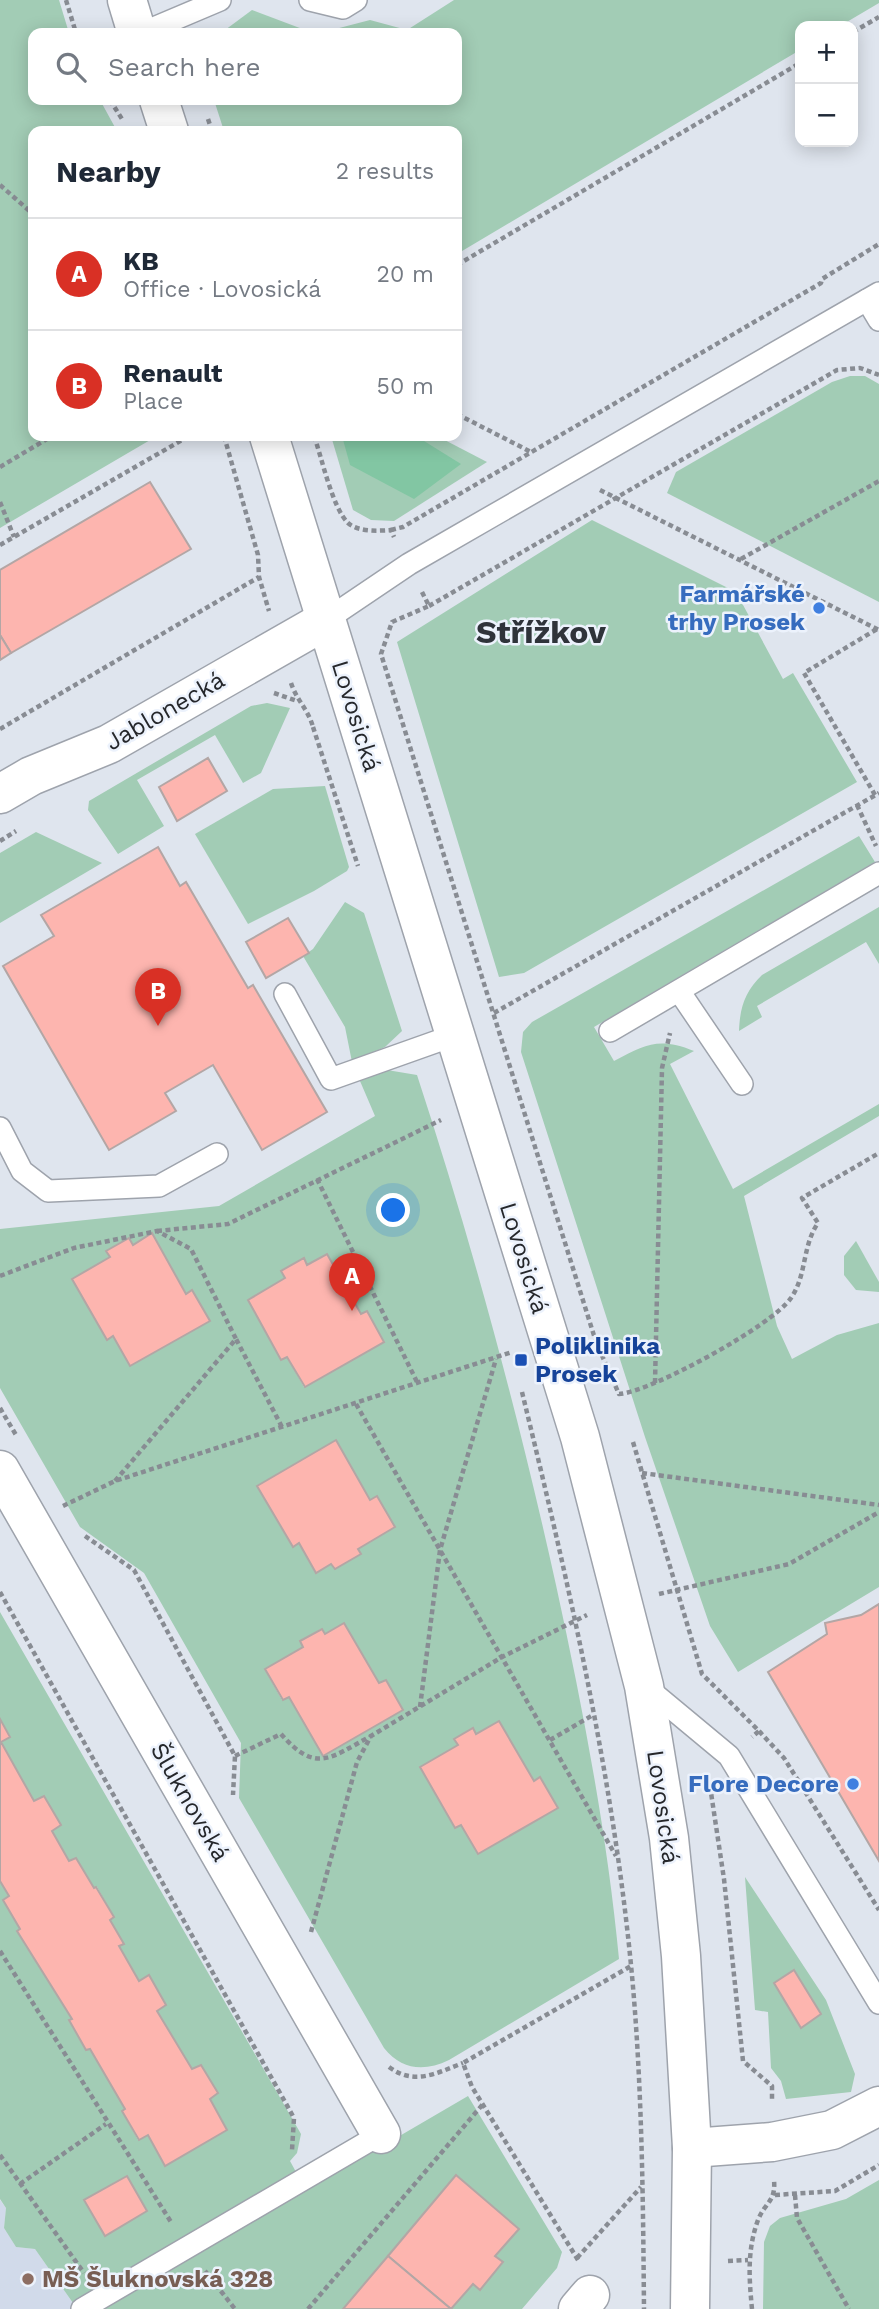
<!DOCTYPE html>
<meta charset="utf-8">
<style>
body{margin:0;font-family:"Work Sans",sans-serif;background:#f2f2f3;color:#1f2937}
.controls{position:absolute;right:21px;top:21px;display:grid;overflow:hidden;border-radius:14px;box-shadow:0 4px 18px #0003}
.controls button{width:63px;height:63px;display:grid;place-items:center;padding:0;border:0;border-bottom:2px solid #e0e1e3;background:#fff;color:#1f2937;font:35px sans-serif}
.you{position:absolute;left:394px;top:1211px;width:24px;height:24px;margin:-18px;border:5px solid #fff;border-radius:50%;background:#1a73e8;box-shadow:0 0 0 10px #1a73e833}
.badge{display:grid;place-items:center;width:46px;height:46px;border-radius:50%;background:#d93025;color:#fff;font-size:23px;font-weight:700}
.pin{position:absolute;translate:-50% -58px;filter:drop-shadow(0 2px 4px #0008)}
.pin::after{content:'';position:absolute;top:37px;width:24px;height:21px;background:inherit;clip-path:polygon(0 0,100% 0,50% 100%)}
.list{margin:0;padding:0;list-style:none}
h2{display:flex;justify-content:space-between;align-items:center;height:91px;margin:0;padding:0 28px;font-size:30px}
h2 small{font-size:23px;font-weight:400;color:#747a83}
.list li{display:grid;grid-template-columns:46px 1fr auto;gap:21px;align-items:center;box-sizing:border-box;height:112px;padding:0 28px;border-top:2px solid #e0e1e3}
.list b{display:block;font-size:26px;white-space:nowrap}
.list p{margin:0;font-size:23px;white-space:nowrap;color:#747a83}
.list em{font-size:23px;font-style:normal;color:#747a83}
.icon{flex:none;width:38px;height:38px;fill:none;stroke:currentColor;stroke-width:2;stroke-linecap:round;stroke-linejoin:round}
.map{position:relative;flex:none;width:879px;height:2309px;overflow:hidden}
.search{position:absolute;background:#fff;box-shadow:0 4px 18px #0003;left:28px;top:28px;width:434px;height:77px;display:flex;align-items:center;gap:18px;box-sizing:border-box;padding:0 24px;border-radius:14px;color:#747a83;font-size:26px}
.panel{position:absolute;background:#fff;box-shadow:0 4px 18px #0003;left:28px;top:126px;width:434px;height:315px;border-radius:14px}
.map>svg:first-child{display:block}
.built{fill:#d1daea}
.green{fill:#a2ccb5;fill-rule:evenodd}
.forest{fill:#82c6a3}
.building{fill:#fdb5af;stroke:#b3a6a5;stroke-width:2}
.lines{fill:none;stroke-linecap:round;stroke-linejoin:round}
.service-casing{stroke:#9ea3ac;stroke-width:24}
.minor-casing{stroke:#9ea3ac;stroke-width:41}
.tertiary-casing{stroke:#9ea3ac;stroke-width:41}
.path{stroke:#888c93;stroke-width:4.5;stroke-dasharray:5 3.5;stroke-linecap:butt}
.service{stroke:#fff;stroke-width:21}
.minor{stroke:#fff;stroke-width:38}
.tertiary{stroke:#fff;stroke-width:38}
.shop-dot{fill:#3f7fe0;stroke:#ecf2fc;stroke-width:2.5}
.transit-dot{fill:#1a4fb4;stroke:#ecf2fc;stroke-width:2.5}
.education-dot{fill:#8d6e63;stroke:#ecf2fc;stroke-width:2.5}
.labels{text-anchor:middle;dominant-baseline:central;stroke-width:5;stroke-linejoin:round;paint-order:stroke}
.shop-label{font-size:24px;font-weight:bold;fill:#366cbe;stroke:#ecf2fc;text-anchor:end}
.street-label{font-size:24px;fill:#25272b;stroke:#ecf2fc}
.transit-label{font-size:24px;font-weight:bold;fill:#164399;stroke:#ecf2fc;text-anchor:start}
.education-label{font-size:24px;font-weight:bold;fill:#785e54;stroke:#ecf2fc;text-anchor:start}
.district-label{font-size:32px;font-weight:bold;fill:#2f333a;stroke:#ecf2fc}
</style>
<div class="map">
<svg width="879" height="2309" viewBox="0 0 879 2309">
<rect width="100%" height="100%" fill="#dfe5ee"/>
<!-- built -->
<polygon class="built" points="0,2200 6,2208 4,2228 16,2247 35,2249 77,2309 0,2309"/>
<!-- green -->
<g class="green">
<polygon points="0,0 59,0 69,33 33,33 33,100 100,100 117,131 33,131 33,436 157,436 0,528"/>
<polygon points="454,0 879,0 879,3 840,26 800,26 800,50 457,254 457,131 224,131 214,100 457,100 457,33 320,33 370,20 407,30"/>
<polygon points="252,10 313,33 221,33"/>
<polygon points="850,376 865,376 879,384 879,602 667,493 676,472 832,382"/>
<polygon points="331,436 437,436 487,462 394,521 371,520 353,510"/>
<polygon points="592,520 736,592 783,679 793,673 857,782 524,973 499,977 397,642"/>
<polygon points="267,703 290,708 261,773 243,783 215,735 137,780 164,826 118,854 88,810 89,801 251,706"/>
<polygon points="325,786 349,867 347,871 314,891 248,924 195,834 273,789"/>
<polygon points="36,832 102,863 0,923 0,853"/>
<path d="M859,836L875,862L594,1027L614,1061C646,1044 659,1037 694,1051L670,1064L733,1189L879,1104V1116L744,1196L777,1326L792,1359L837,1335L879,1323V1587L738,1672L710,1626L645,1437L521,1052L523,1032L532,1022Z"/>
<polygon points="345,902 364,913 402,1031 385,1047 352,1062 345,1027 303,956 313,949"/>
<path d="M879,907V964L866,942L757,1006L762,1017L739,1031C740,1006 745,992 762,975Z"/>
<path d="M387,1070L417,1075C472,1243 518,1413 556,1585C583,1709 607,1833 619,1959L449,2060C424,2072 402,2070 384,2048L239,1798L241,1743L144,1573L80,1527L0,1388V1229L219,1206L375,1116L360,1081ZM152,1234L186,1294L192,1290L210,1321L130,1366L113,1336L107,1339L110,1257L107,1252L133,1245ZM327,1254L361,1314L367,1311L384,1342L304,1387L287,1357L281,1360L248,1300L285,1278L282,1271L303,1259L307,1265ZM336,1440L370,1500L358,1549L361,1554L335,1569L331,1564L316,1573L299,1543L292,1546L257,1486ZM344,1623L379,1683L386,1680L403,1710L323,1756L289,1697L282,1700L265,1670L303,1647L300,1641L321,1629L325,1634ZM499,1722L534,1781L540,1778L558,1808L478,1854L461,1825L455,1828L420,1767L458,1745L454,1739L472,1728L476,1734Z"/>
<polygon points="856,1241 879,1282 879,1292 856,1290 844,1275 844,1256"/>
<path d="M0,1612L301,2134L297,2153L290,2161L296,2172L73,2303L35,2249L16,2247L4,2228L6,2208L0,2199V1881L9,1896L20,1929L18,1932L72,2019L69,2021L86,2050L90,2049L125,2109L122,2111L138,2140L148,2135L166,2165L227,2129L210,2099L217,2092L201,2065L192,2069L157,2011L166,2005L149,1976L139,1981L119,1946L123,1944L110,1920L114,1917L97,1887L94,1888L76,1858L69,1861L52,1831L61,1825L44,1796L34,1801L1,1742L10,1736L0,1719ZM127,2176L147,2210L105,2235L85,2200Z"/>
<path d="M745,1877L826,2000L855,2074L851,2092L786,2099L781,2081L771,2068L768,2012L755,2010ZM794,1971L821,2014L801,2027L774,1983Z"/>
<polygon points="468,2096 562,2252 557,2268 522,2309 451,2309 473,2284 480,2289 503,2263 495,2256 519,2229 343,2309 103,2309"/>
<polygon points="879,2180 879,2309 763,2309 764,2242 770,2226 780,2218 846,2199"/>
</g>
<!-- forest -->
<polygon class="forest" points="342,436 416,436 461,464 414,499 350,465"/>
<!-- building -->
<g class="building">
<polygon points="150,482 191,549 11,653 0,635 0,570"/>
<polygon points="0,635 11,653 0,660"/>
<polygon points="208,758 227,791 177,821 159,787"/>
<polygon points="158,847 180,886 186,882 248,988 253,985 327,1112 262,1150 213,1065 165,1093 176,1111 109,1150 3,966 54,936 41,915"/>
<polygon points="288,918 309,953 266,978 246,942"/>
<polygon points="152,1233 186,1294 192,1290 210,1321 130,1366 113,1336 107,1340 72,1279 110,1257 106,1251 129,1238 133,1245"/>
<polygon points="327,1254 361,1314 367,1311 384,1342 305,1387 287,1357 281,1360 248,1300 285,1278 281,1271 304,1258 307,1265"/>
<polygon points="336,1440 370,1500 377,1496 395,1527 358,1549 361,1554 335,1569 331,1564 316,1573 299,1543 293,1547 257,1486"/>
<polygon points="879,1604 879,1861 768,1672 827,1634 825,1623 861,1615"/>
<polygon points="344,1623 379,1683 386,1680 403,1710 323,1756 289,1697 283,1700 265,1669 303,1647 300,1641 322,1629 325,1634"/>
<polygon points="0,1719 10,1737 1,1742 34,1801 44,1796 61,1825 52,1831 69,1861 76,1858 94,1888 96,1887 114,1917 110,1920 124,1944 119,1946 139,1981 149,1975 166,2005 157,2011 192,2069 201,2065 218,2093 210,2099 227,2130 165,2166 148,2135 139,2140 122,2111 125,2109 90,2049 86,2050 69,2020 72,2019 17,1931 20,1929 3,1900 9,1896 0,1881"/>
<polygon points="499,1721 534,1781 540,1777 558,1808 478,1854 461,1825 455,1828 420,1767 458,1745 454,1739 473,1728 476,1734"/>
<polygon points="794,1970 821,2014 801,2028 774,1983"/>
<polygon points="456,2175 519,2229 495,2256 503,2262 480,2290 473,2284 451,2309 388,2256"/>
<polygon points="127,2176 147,2211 105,2236 84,2200"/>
<polygon points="388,2256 451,2309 343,2309"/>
</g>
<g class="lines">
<!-- service casing -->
<g class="service-casing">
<g id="service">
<polyline points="310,0 343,8 356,0"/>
<polyline points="142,33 220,0"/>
<polyline points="867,300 879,320"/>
<polyline points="326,620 409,564 879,293"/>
<polyline points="679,991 742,1084"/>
<polyline points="285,994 331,1079 455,1035"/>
<polyline points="610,1031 879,873"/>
<polyline points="0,1128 22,1171 48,1191 159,1186 217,1154"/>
<polyline points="646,1687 729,1756 879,2003"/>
<polyline points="82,2309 381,2134"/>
</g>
</g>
<!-- minor casing -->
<g class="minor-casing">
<g id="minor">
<polyline points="0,794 31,776 109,744 326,620"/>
<polyline points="0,1470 381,2134"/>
<polyline points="692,2148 772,2142 832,2130 879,2106"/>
<polyline points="578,2309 590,2295"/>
</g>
</g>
<!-- tertiary casing -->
<g class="tertiary-casing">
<g id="tertiary">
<polyline points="127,0 137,33"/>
<polyline points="159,100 169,131"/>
<polyline points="269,436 580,1437 644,1686 669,1838 681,1956 692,2148 690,2309"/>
</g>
</g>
<!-- path -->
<g class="path">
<polyline points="66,0 76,33"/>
<polyline points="853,32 879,17"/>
<polyline points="110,100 122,119"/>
<polyline points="208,119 212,131"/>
<polyline points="0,185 33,214"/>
<polyline points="457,265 800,63"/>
<polyline points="457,414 531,452"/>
<polyline points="224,436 258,555 259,577 269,611"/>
<path d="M314,436C322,458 332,507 348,523C358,532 378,531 391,530L394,537"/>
<polyline points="0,467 52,436"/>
<polyline points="600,490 879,630"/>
<polyline points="0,502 14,537"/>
<polyline points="391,530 403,527 821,283 822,279 879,244"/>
<polyline points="0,545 189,436"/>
<polyline points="741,559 879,481"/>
<path d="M422,592L429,606L392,622L381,654L596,1342L619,1394C651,1392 773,1325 791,1298C807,1275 802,1246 818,1223L802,1198L879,1153"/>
<polyline points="429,606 837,370 860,368 879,375"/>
<path d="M291,683C297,701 308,709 313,727"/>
<polyline points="274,693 297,701"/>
<polyline points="313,727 358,866"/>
<polyline points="0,729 259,577"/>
<polyline points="875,795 804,673 877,629"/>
<polyline points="857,805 876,846"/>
<polyline points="0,841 16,831"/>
<polyline points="494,1013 879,793"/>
<polyline points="317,1179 418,1384"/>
<polyline points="157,1231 228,1224 441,1120"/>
<polyline points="0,1276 74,1248 157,1231 191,1249 236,1339"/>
<polyline points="655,1383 662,1068 670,1033"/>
<path d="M522,1392C568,1581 612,1771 631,1965C642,2078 643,2195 644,2309"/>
<polyline points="356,1404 616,1856"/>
<polyline points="0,1408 16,1435"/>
<polyline points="633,1442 702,1674 759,1731 752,1737"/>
<polyline points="642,1473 879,1505"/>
<polyline points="115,1481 236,1339 282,1427"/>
<polyline points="63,1506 115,1481 512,1352"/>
<polyline points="85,1536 134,1570 235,1756 233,1795"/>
<polyline points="0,1592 294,2118 292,2150"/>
<polyline points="659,1594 789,1564 879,1512"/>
<polyline points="420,1707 440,1550 496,1359"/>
<polyline points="759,1731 784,1758 879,1910"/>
<polyline points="550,1740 593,1715"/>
<path d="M235,1756L281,1734C316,1774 330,1758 371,1736"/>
<polyline points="710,1786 724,1879 743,2061 772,2086 772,2102"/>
<polyline points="311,1932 357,1762 371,1736 502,1657 587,1615"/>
<polyline points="0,1951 171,2222"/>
<path d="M389,2067C414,2086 437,2073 463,2063"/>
<polyline points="0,2155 84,2273"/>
<polyline points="20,2184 106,2124"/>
<polyline points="775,2195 835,2191 879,2165"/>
<polyline points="795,2195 797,2218 849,2309"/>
<polyline points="577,2258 641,2187"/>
<polyline points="578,2260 472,2087 463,2063 631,1966"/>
<polyline points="728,2261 748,2260"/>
<polyline points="205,2271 235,2309"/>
<polyline points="308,2309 483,2104"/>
<path d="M752,2309C749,2278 747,2250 758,2220C765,2202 776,2202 774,2180"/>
</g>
<!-- service -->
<use href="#service" class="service"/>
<!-- minor -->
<use href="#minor" class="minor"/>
<!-- tertiary -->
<use href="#tertiary" class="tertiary"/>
</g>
<!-- markers -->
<g class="shop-dot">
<circle cx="819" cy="608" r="7"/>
<circle cx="853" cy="1784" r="7"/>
</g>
<rect class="transit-dot" x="514" y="1353" width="14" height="14" rx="3.5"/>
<circle class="education-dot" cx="28" cy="2279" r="7"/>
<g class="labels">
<!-- shop labels -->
<g class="shop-label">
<text x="805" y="594">Farmářské<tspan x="805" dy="28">trhy Prosek</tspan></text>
<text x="839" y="1784">Flore Decore</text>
</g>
<!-- street labels -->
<g class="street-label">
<text transform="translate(165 711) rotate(-30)">Jablonecká</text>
<text transform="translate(356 716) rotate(73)">Lovosická</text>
<text transform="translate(524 1258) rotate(73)">Lovosická</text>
<text transform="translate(190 1802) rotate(60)">Šluknovská</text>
<text transform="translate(663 1807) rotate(82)">Lovosická</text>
</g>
<!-- transit labels -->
<g class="transit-label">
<text x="535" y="1346">Poliklinika<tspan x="535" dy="28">Prosek</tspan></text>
</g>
<!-- education labels -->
<g class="education-label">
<text x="42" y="2279">MŠ Šluknovská 328</text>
</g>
<!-- district labels -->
<g class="district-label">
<text x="541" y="632">Střížkov</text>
</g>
</g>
</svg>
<div class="controls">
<button>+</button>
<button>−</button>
</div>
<div class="you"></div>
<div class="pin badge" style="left:352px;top:1311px">A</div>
<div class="pin badge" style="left:158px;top:1026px">B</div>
<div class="search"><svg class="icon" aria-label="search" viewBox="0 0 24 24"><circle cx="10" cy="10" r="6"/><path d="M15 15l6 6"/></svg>Search here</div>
<section class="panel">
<h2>Nearby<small>2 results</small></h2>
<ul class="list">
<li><span class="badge">A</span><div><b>KB</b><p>Office · Lovosická</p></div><em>20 m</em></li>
<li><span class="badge">B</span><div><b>Renault</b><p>Place</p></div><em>50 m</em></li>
</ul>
</section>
</div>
